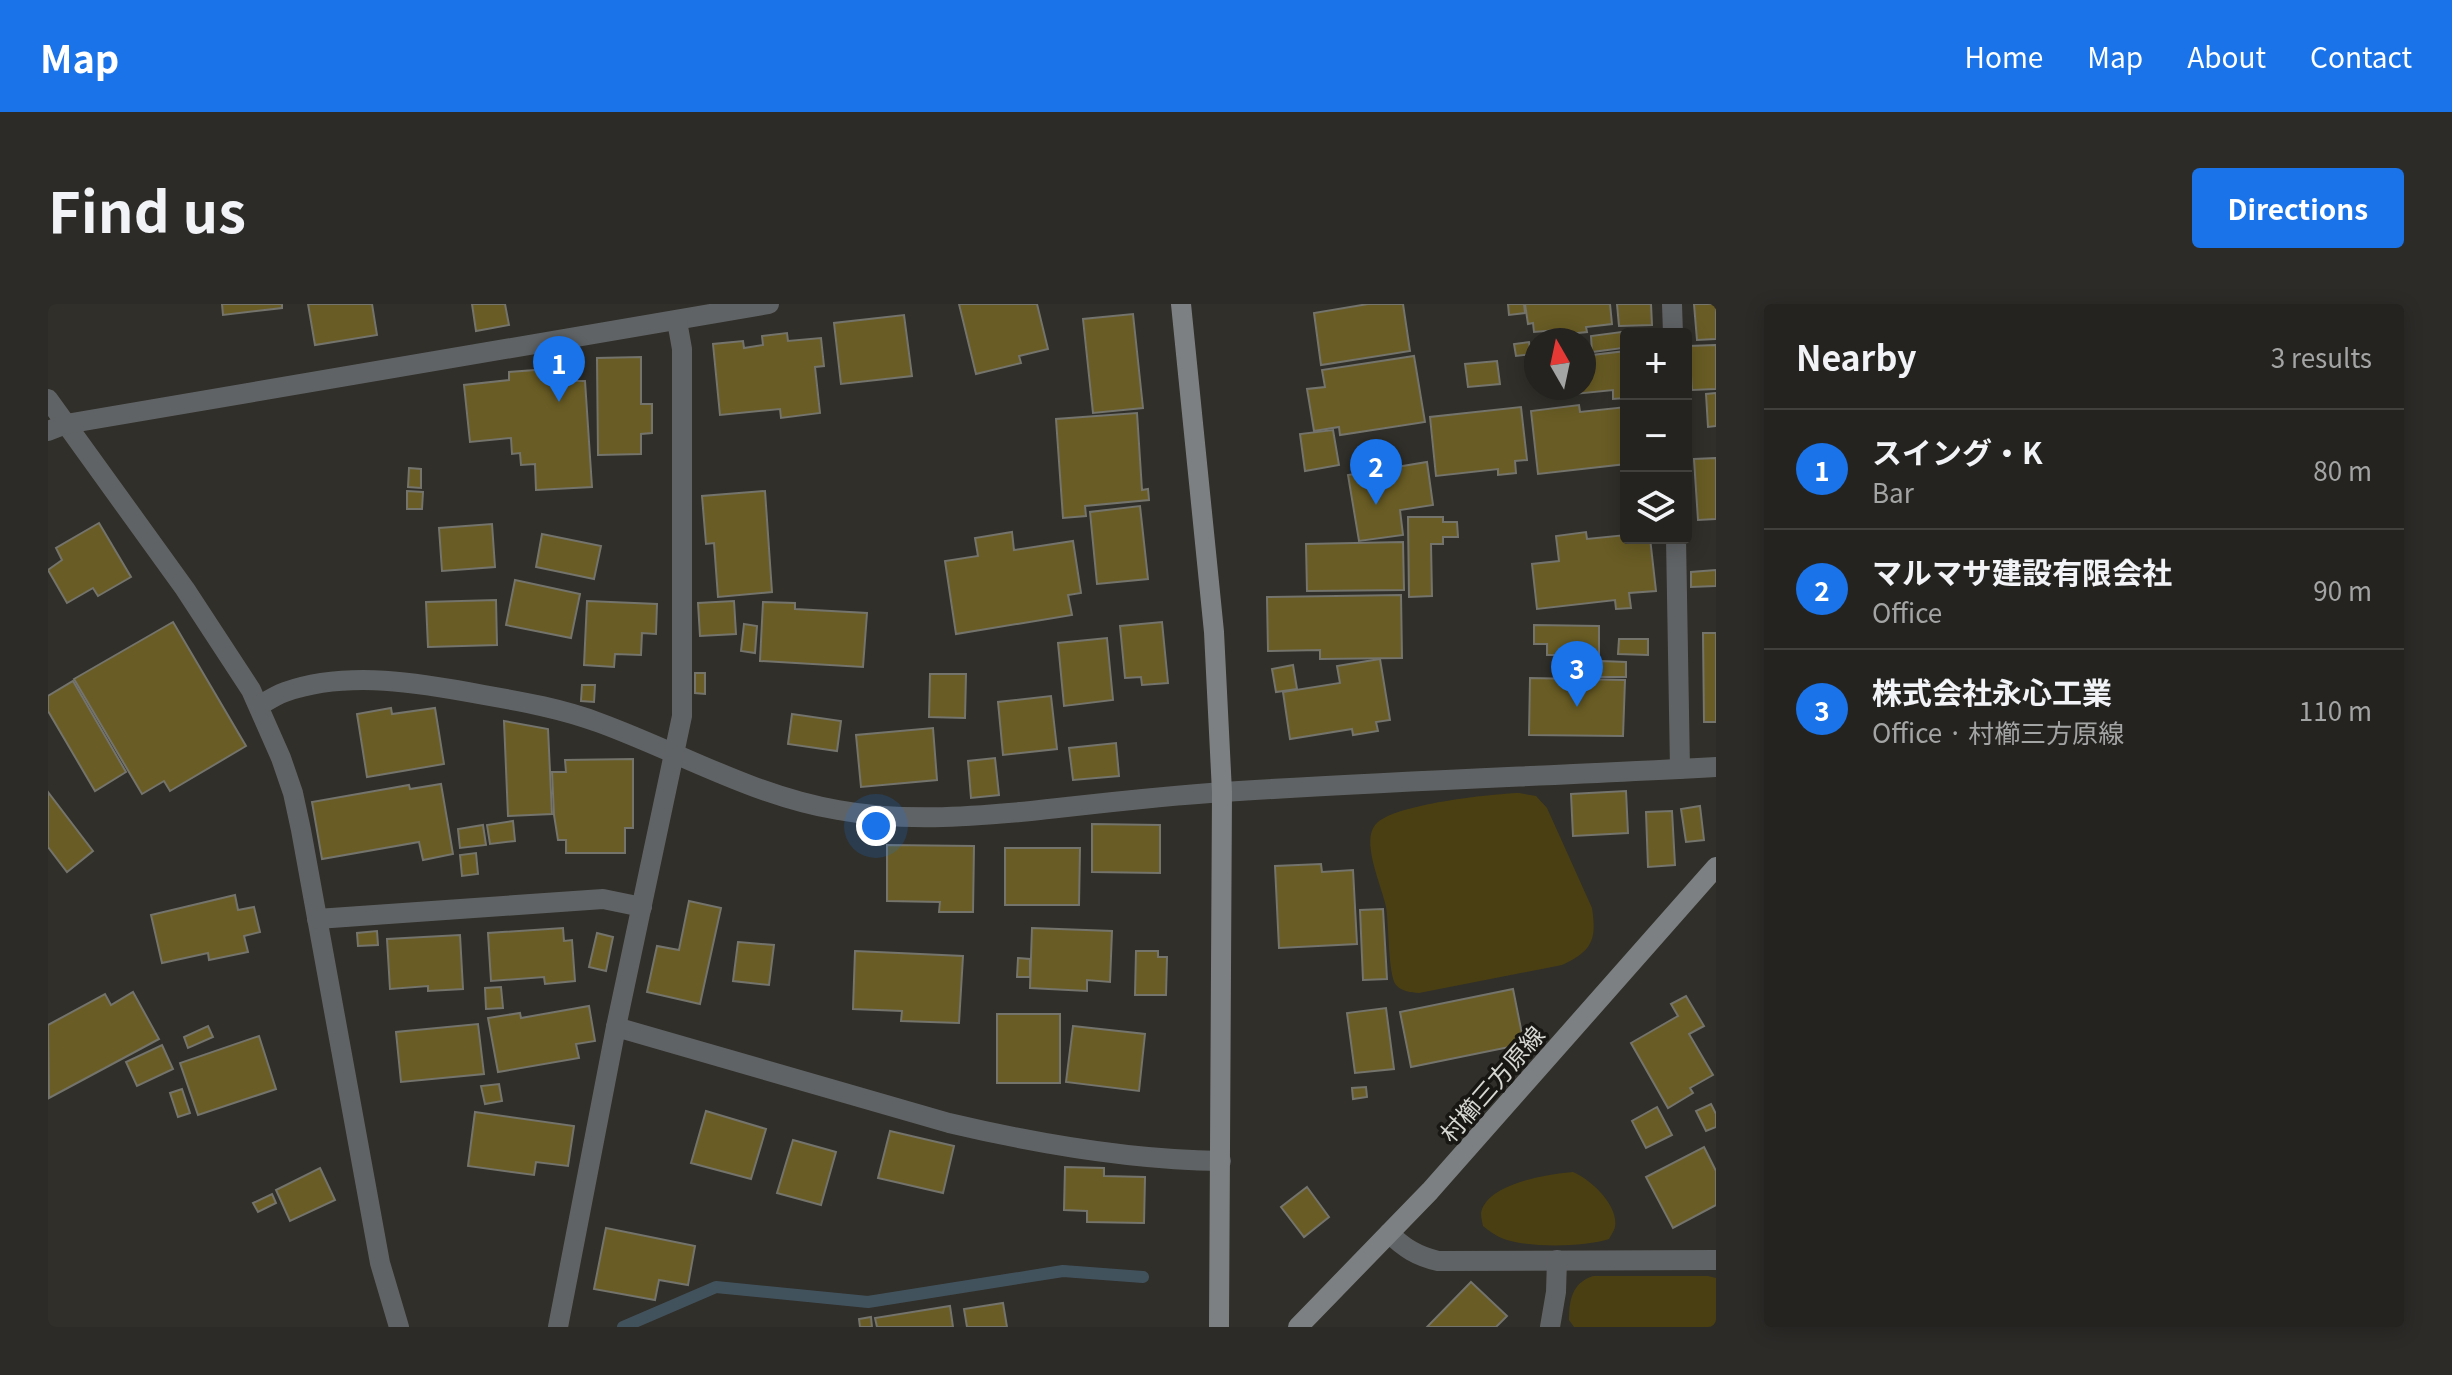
<!DOCTYPE html>
<meta charset="utf-8">
<style>
body{margin:0;font-family:Georgia,"Noto Sans JP",serif;background:#2c2b28;color:#f1f3f6}
.controls{position:absolute;right:24px;top:24px;display:grid;overflow:hidden;border-radius:8px;box-shadow:0 4px 20px #0003}
.controls button{width:72px;height:72px;display:grid;place-items:center;padding:0;border:0;border-bottom:2px solid #41403d;background:#24231f;color:#f1f3f6;font:40px sans-serif}
.compass{position:absolute;left:1476px;top:24px;width:72px;height:72px;border-radius:50%;background:#24231f;box-shadow:0 4px 20px #0003;rotate:351deg}
.you{position:absolute;left:828px;top:522px;width:28px;height:28px;margin:-20px;border:6px solid #fff;border-radius:50%;background:#1a73e8;box-shadow:0 0 0 12px #1a73e833}
.badge{display:grid;place-items:center;width:52px;height:52px;border-radius:50%;background:#1a73e8;color:#fff;font-size:26px;font-weight:700}
.pin{position:absolute;translate:-50% -66px;filter:drop-shadow(0 2px 4px #0008)}
.pin::after{content:'';position:absolute;top:42px;width:28px;height:24px;background:inherit;clip-path:polygon(0 0,100% 0,50% 100%)}
.list{margin:0;padding:0;list-style:none}
h2{display:flex;justify-content:space-between;align-items:center;height:104px;margin:0;padding:0 32px;font-size:34px}
h2 small{font-size:26px;font-weight:400;color:#a3a4a4}
.list li{display:grid;grid-template-columns:52px 1fr auto;gap:24px;align-items:center;box-sizing:border-box;height:120px;padding:0 32px;border-top:2px solid #41403d}
.list b{display:block;font-size:30px;white-space:nowrap}
.list p{margin:0;font-size:26px;white-space:nowrap;color:#a3a4a4}
.list em{font-size:26px;font-style:normal;color:#a3a4a4}
.icon{flex:none;width:44px;height:44px;fill:none;stroke:currentColor;stroke-width:2;stroke-linecap:round;stroke-linejoin:round}
.map{position:relative;flex:none;width:1668px;height:1023px;overflow:hidden;border-radius:8px}
header{display:flex;align-items:center;gap:48px;box-sizing:border-box;height:112px;padding:0 40px;background:#1a73e8;color:#fff}
header strong{font-size:38px}
nav{display:flex;gap:44px;margin-inline-start:auto;font-size:28px}
.intro{display:flex;align-items:center;justify-content:space-between;box-sizing:border-box;height:192px;padding:0 48px}
h1{margin:0;font-size:56px}
.button{padding:20px 36px;border-radius:8px;background:#1a73e8;color:#fff;font-size:28px;font-weight:700}
main{display:flex;gap:48px;padding:0 48px}
aside{flex:1;background:#24231f;border-radius:8px;box-shadow:0 4px 20px #0003}
.map>svg:first-child{display:block}
.green{fill:#4a3f13}
.lines{fill:none;stroke-linecap:round;stroke-linejoin:round}
.stream{stroke:#42525d;stroke-width:12}
.building{fill:#695c24;stroke:#74736c;stroke-width:2}
.street{stroke:#606365;stroke-width:20}
.secondary{stroke:#7c8083;stroke-width:20}
.labels{text-anchor:middle;dominant-baseline:central;stroke-width:7;stroke-linejoin:round;paint-order:stroke}
.street-label{font-size:24px;fill:#d6d6d2;stroke:#181714}
</style>
<header>
<strong>Map</strong>
<nav><a>Home</a><a>Map</a><a>About</a><a>Contact</a></nav>
</header>
<div class="intro"><h1>Find us</h1><a class="button">Directions</a></div>
<main>
<div class="map">
<svg width="1668" height="1023" viewBox="0 0 1668 1023">
<rect width="100%" height="100%" fill="#302f29"/>
<!-- green -->
<g class="green">
<path d="M1471,489L1488,492L1499,504L1544,604C1549,636 1544,647 1514,661L1371,689C1363,688 1354,688 1348,681C1340,671 1341,620 1338,603C1334,582 1312,537 1328,520C1346,500 1443,490 1471,489Z"/>
<path d="M1525,868C1542,875 1571,901 1567,923C1566,927 1563,931 1561,935C1537,943 1480,944 1456,935C1448,932 1441,927 1435,922C1434,917 1433,913 1433,909C1439,879 1501,870 1525,868Z"/>
<path d="M1545,972H1660L1668,974V1023H1526L1521,1016C1521,996 1524,979 1545,972Z"/>
</g>
<g class="lines">
<!-- stream -->
<polyline class="stream" points="575,1023 668,983 820,998 1015,967 1095,973"/>
</g>
<!-- building -->
<g class="building">
<polygon points="174,0 234,0 234,4 175,11"/>
<polygon points="260,0 324,0 329,31 267,41"/>
<polygon points="424,0 457,0 461,21 428,27"/>
<polygon points="911,0 989,0 1000,45 971,52 973,59 928,70"/>
<polygon points="1320,0 1355,0 1362,47 1273,61 1266,9"/>
<polygon points="1460,0 1476,0 1477,9 1461,11"/>
<polygon points="1477,0 1562,0 1564,20 1538,23 1539,28 1510,31 1509,26 1486,28 1485,19 1480,20"/>
<polygon points="1569,0 1603,0 1604,21 1571,22"/>
<polygon points="1646,0 1668,0 1668,35 1649,36"/>
<polygon points="1085,10 1095,104 1045,109 1035,15"/>
<polygon points="856,11 864,72 793,80 786,19"/>
<polygon points="1573,28 1575,44 1544,48 1543,32"/>
<polygon points="739,29 740,37 773,34 776,62 767,63 772,109 733,114 732,105 672,111 665,40 695,37 696,44 715,41 714,32"/>
<polygon points="1481,38 1483,50 1468,52 1466,40"/>
<polygon points="1668,41 1668,85 1644,86 1641,42"/>
<polygon points="1578,47 1578,94 1565,95 1565,86 1516,91 1515,84 1536,84 1536,52"/>
<polygon points="1366,52 1377,118 1292,131 1291,123 1266,127 1259,85 1277,83 1274,66"/>
<polygon points="593,53 593,100 604,100 604,129 593,130 593,150 550,151 549,54"/>
<polygon points="1449,57 1452,80 1420,83 1417,60"/>
<polygon points="527,63 528,77 537,77 544,183 488,186 487,160 473,161 472,149 464,150 463,134 422,138 416,81 461,76 461,68"/>
<polygon points="1668,89 1668,122 1660,123 1658,90"/>
<polygon points="1531,101 1532,108 1578,103 1578,160 1490,170 1483,107"/>
<polygon points="1473,103 1479,156 1467,157 1468,169 1450,171 1450,165 1388,172 1382,113"/>
<polygon points="1089,109 1094,186 1100,185 1101,196 1037,202 1038,212 1015,214 1008,115"/>
<polygon points="1285,126 1291,161 1257,167 1252,130"/>
<polygon points="1668,154 1668,215 1650,216 1646,155"/>
<polygon points="1379,158 1385,201 1352,206 1355,231 1311,237 1300,171"/>
<polygon points="361,164 373,165 373,184 360,183"/>
<polygon points="359,187 375,188 374,205 359,205"/>
<polygon points="717,187 724,288 670,293 666,239 658,240 654,192"/>
<polygon points="1092,202 1100,275 1049,280 1042,208"/>
<polygon points="1360,213 1395,213 1395,218 1409,218 1410,233 1395,233 1395,240 1383,240 1384,292 1361,293"/>
<polygon points="51,219 83,273 50,292 45,284 19,299 0,266 14,256 8,244"/>
<polygon points="444,220 447,263 394,267 391,224"/>
<polygon points="964,228 966,246 1025,237 1033,289 1020,291 1024,311 908,330 897,257 930,252 927,234"/>
<polygon points="1538,228 1539,235 1578,231 1578,234 1602,234 1608,287 1581,289 1583,304 1568,305 1567,296 1489,305 1484,260 1511,257 1508,232"/>
<polygon points="494,230 553,242 546,275 488,263"/>
<polygon points="1355,238 1356,286 1259,287 1258,240"/>
<polygon points="1668,266 1668,282 1643,283 1643,268"/>
<polygon points="467,276 532,290 523,334 458,321"/>
<polygon points="1353,291 1354,354 1272,355 1272,346 1220,347 1219,293"/>
<polygon points="448,296 449,341 380,343 378,298"/>
<polygon points="539,297 609,300 608,330 594,329 593,351 567,350 566,363 536,361"/>
<polygon points="686,297 688,330 652,332 650,299"/>
<polygon points="715,298 747,299 747,305 819,309 815,363 712,357"/>
<polygon points="125,318 198,442 122,487 116,477 94,490 26,375"/>
<polygon points="1114,318 1120,379 1094,381 1093,373 1077,374 1072,322"/>
<polygon points="696,320 709,322 707,349 693,347"/>
<polygon points="1486,321 1551,322 1551,351 1499,351 1499,340 1486,340"/>
<polygon points="1655,329 1668,329 1668,418 1656,418"/>
<polygon points="1059,334 1065,396 1016,402 1010,339"/>
<polygon points="1571,335 1600,335 1600,351 1570,350"/>
<polygon points="1332,355 1342,416 1328,418 1330,427 1305,431 1304,425 1242,435 1235,388 1292,379 1289,362"/>
<polygon points="1553,357 1578,358 1578,373 1552,373"/>
<polygon points="1245,361 1249,385 1228,388 1224,365"/>
<polygon points="647,369 657,369 657,390 647,389"/>
<polygon points="882,370 918,370 917,414 881,413"/>
<polygon points="1482,374 1577,376 1575,432 1481,431"/>
<polygon points="25,377 78,468 47,487 0,407 0,392"/>
<polygon points="534,381 547,381 546,398 533,397"/>
<polygon points="1003,392 1009,445 955,451 950,398"/>
<polygon points="343,404 344,410 387,404 396,460 319,473 309,410"/>
<polygon points="744,410 793,417 789,447 740,440"/>
<polygon points="456,417 500,425 504,510 460,512"/>
<polygon points="885,424 889,476 813,483 808,431"/>
<polygon points="1068,439 1071,472 1025,476 1021,444"/>
<polygon points="947,454 951,491 923,494 920,457"/>
<polygon points="585,455 585,524 577,524 577,549 518,549 518,536 510,536 506,511 504,468 518,468 517,456"/>
<polygon points="393,480 405,550 375,556 371,538 274,555 264,498 361,481 362,485"/>
<polygon points="1578,487 1580,529 1525,532 1523,490"/>
<polygon points="0,488 45,547 19,568 0,543"/>
<polygon points="1652,502 1656,536 1638,538 1633,505"/>
<polygon points="1624,507 1627,561 1600,563 1598,508"/>
<polygon points="465,517 467,537 442,540 439,521"/>
<polygon points="1044,520 1112,521 1112,569 1044,568"/>
<polygon points="435,521 438,541 412,544 410,525"/>
<polygon points="839,541 926,542 925,608 891,608 892,598 839,597"/>
<polygon points="957,544 1032,544 1031,601 957,601"/>
<polygon points="428,549 430,570 414,572 412,551"/>
<polygon points="1273,560 1274,568 1305,566 1309,640 1231,644 1227,562"/>
<polygon points="187,591 190,606 206,603 212,628 196,632 200,648 161,656 160,649 114,659 103,611"/>
<polygon points="641,597 673,604 652,700 599,688 609,642 631,646"/>
<polygon points="1335,605 1339,675 1315,676 1312,606"/>
<polygon points="515,624 516,637 524,636 527,677 497,680 496,673 443,677 440,629"/>
<polygon points="984,624 1064,627 1062,678 1039,676 1039,687 982,684"/>
<polygon points="329,627 330,641 310,642 309,629"/>
<polygon points="549,629 565,633 558,667 541,663"/>
<polygon points="412,631 415,685 380,687 380,682 342,685 339,635"/>
<polygon points="690,638 726,641 721,681 685,677"/>
<polygon points="807,647 915,652 911,719 853,717 854,707 805,705"/>
<polygon points="1088,647 1110,647 1110,653 1119,653 1118,691 1087,691"/>
<polygon points="970,654 982,655 982,673 969,673"/>
<polygon points="453,683 455,704 438,705 437,684"/>
<polygon points="1465,685 1476,740 1363,763 1352,708"/>
<polygon points="85,688 111,735 1,794 0,721 57,690 63,701"/>
<polygon points="1638,692 1656,722 1641,730 1665,771 1642,784 1645,789 1620,804 1583,739 1630,712 1623,700"/>
<polygon points="541,702 547,737 528,740 531,754 450,768 440,714 472,709 473,714"/>
<polygon points="1338,704 1346,765 1307,769 1299,709"/>
<rect x="949" y="710" width="63" height="69"/>
<polygon points="430,720 436,770 353,778 348,728"/>
<polygon points="160,722 165,733 140,744 136,733"/>
<polygon points="1025,722 1097,730 1091,787 1018,778"/>
<polygon points="211,732 228,785 150,811 132,759"/>
<polygon points="114,741 125,765 89,782 78,758"/>
<polygon points="451,780 454,797 437,800 433,782"/>
<polygon points="1318,783 1319,793 1305,795 1304,784"/>
<polygon points="134,785 142,809 130,813 122,789"/>
<polygon points="1663,800 1668,810 1668,823 1658,827 1648,807"/>
<polygon points="1609,803 1624,831 1598,844 1584,817"/>
<polygon points="658,807 718,825 703,875 643,859"/>
<polygon points="427,808 526,822 520,862 488,858 486,871 420,862"/>
<polygon points="842,827 906,842 895,889 830,874"/>
<polygon points="745,836 788,848 773,901 729,889"/>
<polygon points="1656,843 1668,867 1668,901 1625,924 1598,873"/>
<polygon points="1017,863 1056,864 1056,872 1097,873 1096,919 1039,918 1039,907 1016,906"/>
<polygon points="272,864 287,896 242,917 228,886"/>
<polygon points="1259,883 1281,913 1256,933 1233,903"/>
<polygon points="224,890 228,899 210,908 205,899"/>
<polygon points="558,924 647,942 640,981 611,976 607,996 546,985"/>
<polygon points="1423,978 1459,1012 1448,1023 1379,1023"/>
<polygon points="955,999 959,1023 919,1023 916,1005"/>
<polygon points="902,1002 905,1023 829,1023 827,1014"/>
<polygon points="823,1013 824,1023 812,1023 811,1015"/>
</g>
<g class="lines">
<!-- street -->
<g class="street">
<polyline points="1624,0 1625,30"/>
<polyline points="0,95 137,285 203,386 233,454 245,489 253,526 332,959 351,1023"/>
<polyline points="0,127 18,120 721,0"/>
<polyline points="1628,234 1632,465"/>
<path d="M211,402C219,397 228,391 237,388C300,366 373,379 436,391C476,398 515,405 552,419C631,448 706,492 790,506C855,518 918,513 983,507C1047,500 1112,492 1176,488C1340,477 1504,472 1668,463"/>
<polyline points="269,615 555,595 594,603"/>
<path d="M568,723L901,819C990,840 1082,856 1173,857"/>
<path d="M1341,929C1356,944 1369,952 1390,957L1668,956"/>
<polyline points="510,1023 568,723 634,412 634,45 629,17"/>
<polyline points="1502,1023 1508,988 1509,956"/>
</g>
<!-- secondary -->
<g class="secondary">
<polyline points="1133,0 1166,328 1174,488 1171,1023"/>
<polyline points="1250,1023 1382,887 1668,563"/>
</g>
</g>
<g class="labels">
<!-- street labels -->
<g class="street-label">
<text transform="translate(1443 779) rotate(-49)">村櫛三方原線</text>
</g>
</g>
</svg>
<div class="controls">
<button>+</button>
<button>−</button>
<button><svg class="icon" aria-label="layers" viewBox="0 0 24 24"><path d="M12 4l9 5-9 5-9-5zM3 14l9 5 9-5"/></svg></button>
</div>
<svg class="compass" viewBox="-18 -18 36 36"><path d="M0-13l5 13h-10z" fill="#e53935"/><path d="M0 13l5-13h-10z" fill="#a3a4a4"/></svg>
<div class="you"></div>
<div class="pin badge" style="left:511px;top:98px">1</div>
<div class="pin badge" style="left:1328px;top:201px">2</div>
<div class="pin badge" style="left:1529px;top:403px">3</div>
</div>
<aside>
<h2>Nearby<small>3 results</small></h2>
<ul class="list">
<li><span class="badge">1</span><div><b>スイング・K</b><p>Bar</p></div><em>80 m</em></li>
<li><span class="badge">2</span><div><b>マルマサ建設有限会社</b><p>Office</p></div><em>90 m</em></li>
<li><span class="badge">3</span><div><b>株式会社永心工業</b><p>Office · 村櫛三方原線</p></div><em>110 m</em></li>
</ul>
</aside>
</main>
